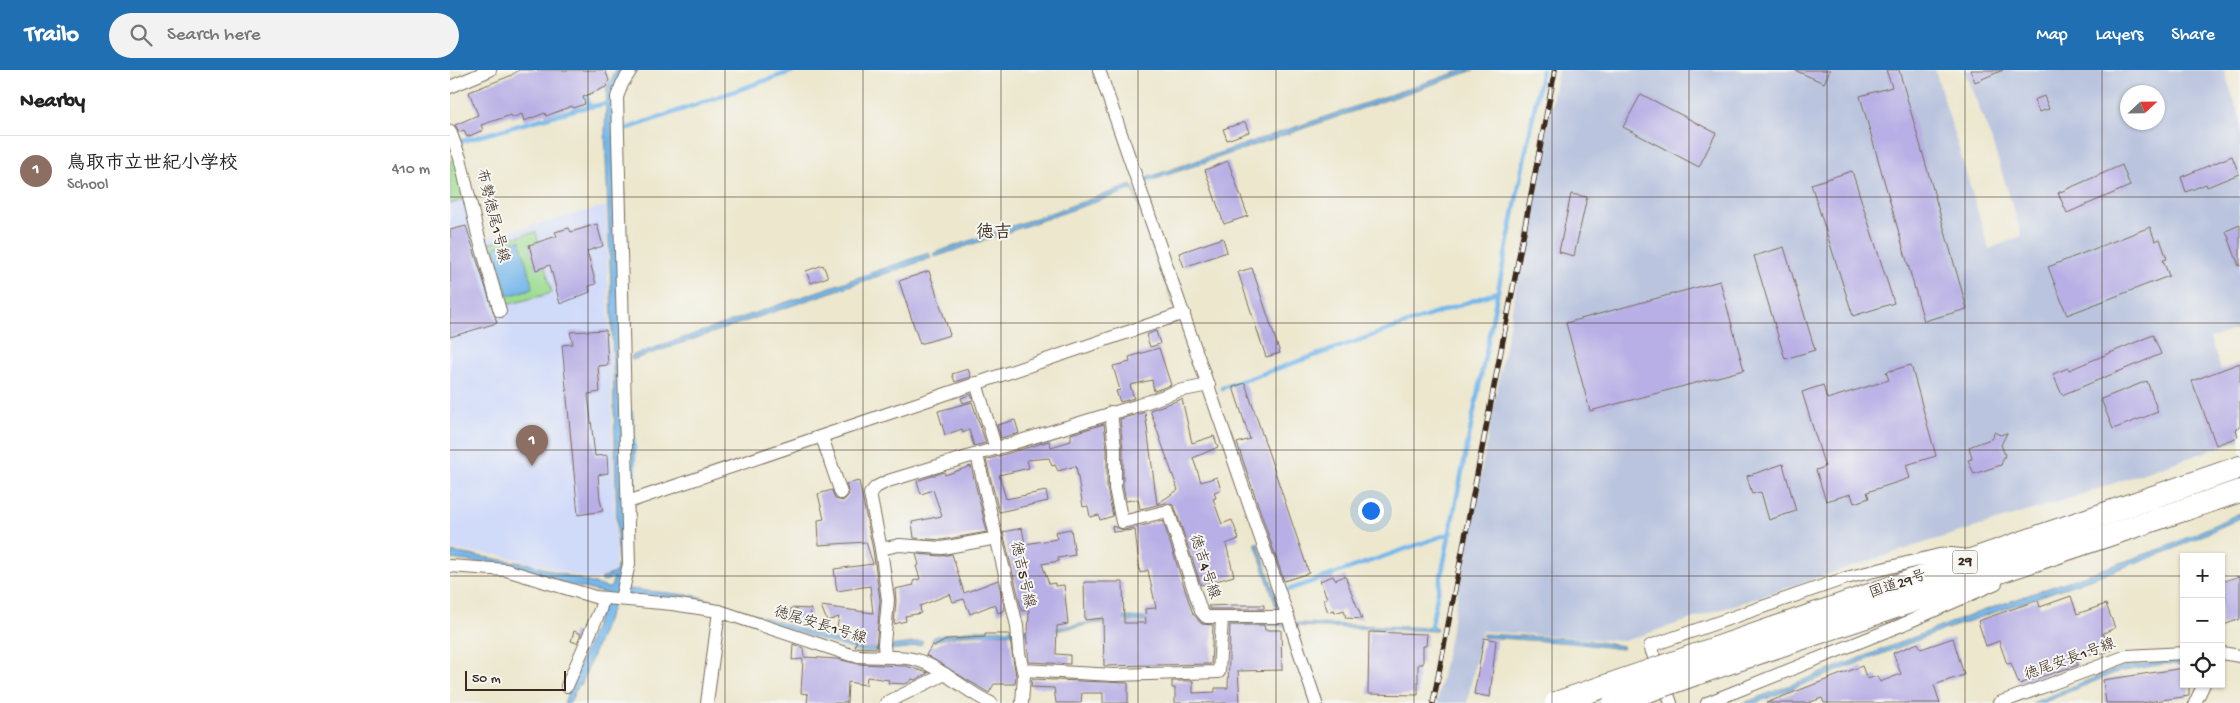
<!DOCTYPE html>
<meta charset="utf-8">
<style>
body{margin:0;font-family:"Gochi Hand","Klee One",sans-serif;background:#f2f2f2;color:#222}
.controls{position:absolute;right:15px;bottom:15px;display:grid;overflow:hidden;border-radius:0px;box-shadow:0 1px 4px #0004}
.controls button{width:45px;height:45px;display:grid;place-items:center;padding:0;border:0;border-bottom:1px solid #e0e0e0;background:#fff;color:#222;font:25px sans-serif}
.compass{position:absolute;left:1670px;top:15px;width:45px;height:45px;border-radius:50%;background:#fff;box-shadow:0 1px 4px #0004;rotate:68deg}
.scale{position:absolute;left:15px;bottom:12px;width:101px;box-sizing:border-box;padding-left:5px;border:2px solid #3b2a1e;border-top:0;font-size:14px;line-height:18px;white-space:nowrap;color:#3b2a1e;-webkit-text-stroke:4px #f6f6f2;paint-order:stroke}
.you{position:absolute;left:920px;top:440px;width:18px;height:18px;margin:-12px;border:4px solid #fff;border-radius:50%;background:#1a73e8;box-shadow:0 0 0 8px #1a73e833}
.badge{display:grid;place-items:center;width:32px;height:32px;border-radius:50%;background:#1f6fb2;color:#fff;font-size:16px;font-weight:700}
.pin{position:absolute;translate:-50% -41px;filter:drop-shadow(0 1px 2px #0008)}
.pin::after{content:'';position:absolute;top:26px;width:18px;height:15px;background:inherit;clip-path:polygon(0 0,100% 0,50% 100%)}
.list{margin:0;padding:0;list-style:none}
h2{display:flex;justify-content:space-between;align-items:center;height:65px;margin:0;padding:0 20px;font-size:21px}
h2 small{font-size:16px;font-weight:400;color:#767676}
.list li{display:grid;grid-template-columns:32px 1fr auto;gap:15px;align-items:center;box-sizing:border-box;height:70px;padding:0 20px;border-top:1px solid #e0e0e0}
.list b{display:block;font-size:19px;white-space:nowrap}
.list p{margin:0;font-size:16px;white-space:nowrap;color:#767676}
.list em{font-size:16px;font-style:normal;color:#767676}
.icon{flex:none;width:28px;height:28px;fill:none;stroke:currentColor;stroke-width:2;stroke-linecap:round;stroke-linejoin:round}
.map{position:relative;flex:none;width:1790px;height:633px;overflow:hidden}
header{display:flex;align-items:center;gap:30px;box-sizing:border-box;height:70px;padding:0 25px;background:#1f6fb2;color:#fff}
header strong{font-size:24px}
nav{display:flex;gap:28px;margin-inline-start:auto;font-size:18px}
.search{width:350px;height:45px;background:#f2f2f2;display:flex;align-items:center;gap:12px;box-sizing:border-box;padding:0 18px;border-radius:28px;color:#767676;font-size:19px}
main{display:flex}
aside{flex:1;background:#fff}
.map>svg:first-child{display:block}
.built{fill:#d0daf9}
.industrial{fill:#bac4de;fill-rule:evenodd}
.green{fill:#9cdc92;stroke:#6c8358}
.water{fill:#76b7eb;stroke:#587084}
.lines{fill:none;stroke-linecap:round;stroke-linejoin:round}
.stream{stroke:#76b7eb;stroke-width:4.5}
.building{fill:#b7afe5}
.street-casing{stroke:#796c5b;stroke-width:14}
.highway-casing{stroke:#796c5b;stroke-width:24}
.street{stroke:#fff;stroke-width:12}
.highway{stroke:#fff;stroke-width:22}
.rail-casing{stroke:#3b2a1e;stroke-width:5.5}
.rail{stroke:#f6f6f2;stroke-width:4;stroke-dasharray:11;stroke-linecap:butt}
.highway-bridge-casing{stroke:#796c5b;stroke-width:24;stroke-linecap:butt}
.highway-bridge{stroke:#fff;stroke-width:22}
.grid{fill:none;stroke:#3b2a1e;stroke-width:1;stroke-opacity:0.55}
.labels{text-anchor:middle;dominant-baseline:central;stroke-width:4;stroke-linejoin:round;paint-order:stroke}
.shield{fill:#f6f6f2;stroke:#73675e;stroke-width:1}
.shield-label{font-size:14px;font-weight:bold;fill:#3b2a1e}
.street-label{font-size:15px;fill:#3b2a1e;stroke:#f6f6f2}
.quarter-label{font-size:18px;font-weight:bold;fill:#3b2a1e;stroke:#f6f6f2}
</style>
<header>
<strong>Trailo</strong>
<div class="search"><svg class="icon" aria-label="search" viewBox="0 0 24 24"><circle cx="10" cy="10" r="6"/><path d="M15 15l6 6"/></svg>Search here</div>
<nav><a>Map</a><a>Layers</a><a>Share</a></nav>
</header>
<main>
<aside>
<h2>Nearby<small></small></h2>
<ul class="list">
<li><span class="badge" style="background:#8d6e63">1</span><div><b>鳥取市立世紀小学校</b><p>School</p></div><em>410 m</em></li>
</ul>
</aside>
<div class="map">
<svg width="1790" height="633" viewBox="0 0 1790 633">
<rect width="100%" height="100%" fill="#f6f6f2"/>
<filter id="ink" filterUnits="userSpaceOnUse"><feTurbulence type="fractalNoise" baseFrequency=".02" numOctaves="2"/><feDisplacementMap in="SourceGraphic" scale="10" xChannelSelector="R" yChannelSelector="G"/><feConvolveMatrix kernelMatrix="1 2 1 2 8 2 1 2 1" color-interpolation-filters="sRGB"/></filter>
<filter id="wash" filterUnits="userSpaceOnUse"><feTurbulence type="fractalNoise" baseFrequency=".0096" numOctaves="4" result="noise"/><feDisplacementMap in="SourceGraphic" scale="20" xChannelSelector="R" yChannelSelector="G"/><feGaussianBlur stdDeviation="1.12" result="paint"/><feColorMatrix in="noise" values="0 0 0 0 0 0 0 0 0 0 0 0 0 0 0 0 0 1.4 0 .05"/><feComposite in="paint" operator="in"/></filter>
<g filter="url(#wash)">
<rect width="100%" height="100%" fill="#ece7cd"/>
<!-- built -->
<polygon class="built" points="18,129 32,169 156,136 166,488 164,502 143,511 96,496 48,485 0,480 0,134"/>
<!-- industrial -->
<path class="industrial" d="M1108,0H1485L1539,179L1572,166L1541,68L1514,0H1774L1790,49V258L1760,268L1790,356V370L1612,431L1480,471L1174,571L1032,561L1017,633H987ZM1678,22H1708V52H1678Z"/>
<!-- green -->
<g class="green">
<polygon points="9,89 18,128 0,134 0,91"/>
<polygon points="86,162 102,223 53,236 36,174"/>
</g>
<!-- water -->
<g class="water">
<polygon points="166,0 179,0 173,9 176,493 169,518 246,526 413,579 457,574 472,571 472,574 458,578 412,582 245,531 167,525 131,615 128,615 120,633 114,633 158,524 26,492 0,489 0,482 79,494 158,518 161,517 164,507 153,512 151,509 166,502 168,490 161,217 155,62 157,18"/>
<polygon points="1013,0 1024,0 697,112 696,108"/>
<polygon points="682,115 726,242 683,119 485,187 484,183"/>
<polygon points="70,170 83,218 58,226 44,177"/>
<polygon points="479,183 481,188 182,290 181,286"/>
<polygon points="1790,443 1790,448 1719,481 1491,561 1305,633 1294,633 1524,544 1719,476"/>
<polygon points="805,473 808,473 832,544 829,545"/>
<polygon points="674,547 725,549 724,552 674,551 642,554 600,562 513,565 482,571 483,567 523,560 598,559"/>
<polygon points="736,550 835,552 836,556 751,553"/>
<polygon points="845,553 987,558 986,561 845,556"/>
<polygon points="1033,564 1127,569 1173,576 1172,579 1124,573 1033,567"/>
<polygon points="1715,591 1734,591 1734,595 1714,594 1667,602 1592,633 1582,633 1668,598"/>
</g>
<g class="lines">
<!-- stream -->
<g class="stream">
<polyline points="134,20 140,37"/>
<polyline points="173,64 173,60 346,0"/>
<polyline points="9,72 127,39 160,33"/>
<polyline points="772,318 1047,222"/>
<polyline points="181,343 184,380 183,418"/>
<polyline points="835,521 1001,463"/>
<polyline points="981,557 1092,0"/>
</g>
</g>
<g id="blocks">
<!-- building -->
<g class="building">
<polygon points="69,0 155,0 159,10 156,17 133,27 135,34 123,38 122,36 96,46 95,43 74,51 72,44 62,48 61,45 31,55 33,60 17,67 14,60 9,62 5,55 28,45 19,22 60,6"/>
<polygon points="1344,0 1380,0 1374,13"/>
<polygon points="1436,0 1449,0 1517,239 1474,251 1410,26 1442,17"/>
<polygon points="1520,0 1553,0 1525,12"/>
<polygon points="1191,24 1266,63 1249,97 1173,57"/>
<polygon points="1594,26 1599,39 1589,42 1584,30"/>
<polygon points="795,52 799,62 777,70 773,59"/>
<polygon points="1782,86 1789,104 1757,117 1756,114 1736,122 1731,107"/>
<polygon points="778,91 798,146 774,154 755,100"/>
<polygon points="1672,95 1680,116 1617,143 1608,123"/>
<polygon points="1402,101 1444,233 1403,246 1361,114"/>
<polygon points="1121,124 1137,127 1124,186 1109,182"/>
<polygon points="147,154 153,176 137,181 146,214 139,216 140,222 110,234 100,195 86,200 79,175 107,166 105,162 119,158 121,162"/>
<polygon points="1790,155 1790,196 1789,196 1776,161"/>
<polygon points="16,156 47,253 0,267 0,160"/>
<polygon points="1700,157 1705,171 1710,169 1717,189 1713,190 1719,206 1617,245 1598,197"/>
<polygon points="773,168 777,182 734,197 729,183"/>
<polygon points="1334,177 1365,280 1335,289 1304,186"/>
<polygon points="373,195 378,207 361,213 356,201"/>
<polygon points="802,198 830,283 816,287 788,202"/>
<polygon points="479,201 500,265 470,274 449,211"/>
<polygon points="1270,211 1294,300 1140,341 1116,253"/>
<polygon points="156,260 158,295 148,296 150,322 138,324 145,386 157,385 158,403 148,405 150,430 153,441 128,445 112,275 123,274 120,262"/>
<polygon points="706,261 710,274 700,277 696,265"/>
<polygon points="1703,265 1711,284 1612,325 1603,304 1618,298 1619,300"/>
<polygon points="709,278 721,315 704,321 702,310 680,315 684,328 670,332 666,321 670,320 663,296 680,292 679,287"/>
<polygon points="1790,293 1790,358 1786,359 1788,367 1766,375 1742,311"/>
<polygon points="1461,295 1486,386 1456,395 1460,408 1417,422 1419,428 1404,433 1401,424 1376,431 1366,400 1375,397 1352,322 1373,315 1377,329 1439,310 1436,302"/>
<polygon points="518,299 521,307 505,312 502,304"/>
<polygon points="1697,311 1708,342 1663,359 1651,329"/>
<polygon points="795,313 859,503 834,511 787,373 800,369 783,317"/>
<polygon points="521,324 523,330 513,333 511,328"/>
<polygon points="732,329 742,373 764,366 768,377 743,388 751,412 767,407 771,420 764,422 766,428 763,429 772,454 782,450 789,469 776,474 784,506 751,515 724,435 716,433 690,439 688,429 676,431 673,417 673,379 670,349 695,342 707,434 728,420 700,340"/>
<polygon points="522,332 536,373 524,376 519,360 513,363 512,359 495,365 488,341"/>
<polygon points="565,350 569,363 551,368 547,355"/>
<polygon points="654,354 657,379 657,418 663,446 650,450 649,445 640,447 638,436 633,437 626,396 608,401 605,395 602,396 599,388 577,390 579,398 549,405 556,429 596,421 598,431 549,442 536,390 599,371 601,377 621,371 621,364"/>
<polygon points="1544,362 1550,365 1557,363 1551,375 1555,385 1551,395 1524,404 1518,390 1522,389 1519,377 1543,368"/>
<polygon points="1333,394 1346,441 1319,450 1311,422 1302,424 1297,406"/>
<polygon points="521,396 537,462 492,470 464,468 462,452 492,446 483,420 471,424 467,411 494,402 495,405"/>
<polygon points="409,411 423,480 430,530 426,578 405,577 408,563 387,557 389,547 377,551 371,536 423,543 420,516 387,521 384,499 423,494 416,472 369,475 368,450 374,449 368,424 382,420 385,429 393,431 399,425 396,414"/>
<polygon points="713,451 743,544 752,554 763,555 761,594 654,596 653,548 635,550 634,512 673,512 674,553 696,553 695,539 706,538 698,500 690,503 685,460 663,462 662,456 674,460"/>
<polygon points="572,458 575,474 607,469 605,462 621,459 625,485 608,488 609,491 592,494 599,514 605,513 605,516 614,515 618,554 607,556 606,584 620,585 620,594 579,592 576,563 578,563 579,540 572,541 553,462"/>
<polygon points="466,484 492,486 502,484 514,523 548,510 555,540 548,543 545,534 520,544 514,529 503,532 500,524 470,536 471,543 455,546 456,551 444,554 446,531 445,519 464,515 463,511 470,509 466,496 469,495"/>
<polygon points="883,506 885,510 895,506 912,549 896,548 894,540 885,543 884,540 878,542 873,529 877,528 870,511"/>
<polygon points="1790,506 1790,549 1771,556 1771,512"/>
<polygon points="1621,526 1627,544 1656,534 1665,558 1653,563 1661,580 1651,584 1650,581 1625,589 1628,595 1569,614 1561,593 1557,594 1549,571 1536,576 1528,551 1588,530 1590,537"/>
<polygon points="783,535 814,535 814,539 760,539 758,536"/>
<polygon points="341,538 361,539 360,552 340,550"/>
<polygon points="780,555 814,555 815,560 831,560 832,600 788,601 790,633 725,633 725,618 722,618 722,611 743,611 743,623 765,622 765,618 778,618"/>
<polygon points="124,561 131,564 127,573 121,571"/>
<polygon points="919,562 977,564 976,576 973,576 973,594 968,594 968,625 918,624"/>
<polygon points="535,564 559,564 566,606 565,614 544,614 539,623 476,585 482,575 485,576 498,569 535,567"/>
<polygon points="1034,568 1046,570 1040,627 1024,624"/>
<polygon points="1503,568 1514,605 1484,615 1490,633 1374,633 1372,628 1358,633 1316,633 1412,596 1417,609 1427,606 1430,612 1451,604 1443,583 1468,573 1471,579"/>
<polygon points="343,574 353,578 354,587 387,589 409,594 456,596 478,603 465,610 462,609 461,611 455,614 438,613 439,610 417,607 416,615 398,612 397,633 357,633 358,624 351,623 353,589 342,590"/>
<polygon points="1734,598 1734,614 1739,614 1739,626 1691,633 1656,633 1653,610"/>
<polygon points="582,609 678,613 678,633 653,633 653,623 632,623 631,633 606,633 604,618 581,617"/>
</g>
</g>
</g>
<g filter="url(#ink)">
<use href="#blocks" fill-opacity="0" stroke="#796c5b" stroke-width="1"/>
<g class="lines">
<!-- street casing -->
<g class="street-casing">
<g id="street">
<polyline points="649,0 838,547"/>
<polyline points="0,17 40,0"/>
<polyline points="0,61 10,88 27,161 50,241"/>
<polyline points="526,313 546,379"/>
<polyline points="661,342 665,379 665,418 672,452 718,441 751,541 756,547 838,547 866,633"/>
<polyline points="372,367 391,423"/>
<polyline points="527,385 567,556 569,583 574,605 572,633"/>
<polyline points="178,432 734,243"/>
<polyline points="431,479 420,424 426,417 438,411 686,336 728,321 759,315"/>
<path d="M0,496L56,500L145,527L222,534L269,541L401,585C425,589 452,583 475,593C498,603 518,623 541,633"/>
<polyline points="171,529 179,494 167,27 172,14 181,0"/>
<polyline points="1771,583 1790,586"/>
<polyline points="435,586 434,574 438,530 431,479 449,475 492,478 547,468"/>
<polyline points="573,600 664,605 769,602 772,548"/>
<polyline points="117,616 150,540 153,528"/>
<polyline points="257,633 269,541"/>
<polyline points="436,633 495,604"/>
<polyline points="1221,633 1200,576 1396,508 1489,485 1501,484 1520,486"/>
<polyline points="1257,633 1449,556 1546,513"/>
<polyline points="1549,633 1677,586 1734,583"/>
<polyline points="1745,633 1754,614"/>
</g>
</g>
<!-- highway casing -->
<g class="highway-casing">
<g id="highway">
<polyline points="1240,587 1790,397"/>
<polyline points="1246,604 1790,421"/>
</g>
</g>
<!-- street -->
<use href="#street" class="street"/>
<!-- highway -->
<use href="#highway" class="highway"/>
<!-- rail casing -->
<g class="rail-casing">
<polyline id="rail" points="983,633 1105,0"/>
</g>
<!-- rail -->
<use href="#rail" class="rail"/>
<!-- highway-bridge casing -->
<g class="highway-bridge-casing">
<g id="highway-bridge">
<polyline points="1106,633 1240,587"/>
<polyline points="1164,633 1246,604"/>
</g>
</g>
<!-- highway-bridge -->
<use href="#highway-bridge" class="highway-bridge"/>
</g>
</g>
<!-- grid -->
<path class="grid" d="M138,0V633M275,0V633M413,0V633M551,0V633M688,0V633M826,0V633M964,0V633M1102,0V633M1239,0V633M1377,0V633M1515,0V633M1652,0V633M0,127H1790M0,253H1790M0,380H1790M0,506H1734M1771,506H1790"/>
<g class="labels">
<!-- shield labels -->
<rect class="shield" x="1502.5" y="480.5" width="25" height="23" rx="4"/>
<g class="shield-label">
<text x="1515" y="492">29</text>
</g>
<!-- street labels -->
<g class="street-label">
<text transform="translate(42 146) rotate(76)">布勢徳尾1号線</text>
<text transform="translate(754 497) rotate(72)">徳吉4号線</text>
<text transform="translate(572 505) rotate(77)">徳吉5号線</text>
<text transform="translate(1448 515) rotate(-19)">国道29号</text>
<text transform="translate(370 556) rotate(17)">徳尾安長1号線</text>
<text transform="translate(1620 590) rotate(-20)">徳尾安長1号線</text>
</g>
<!-- quarter labels -->
<g class="quarter-label">
<text x="544" y="163">徳吉</text>
</g>
</g>
</svg>
<div class="controls">
<button>+</button>
<button>−</button>
<button><svg class="icon" aria-label="locate" viewBox="0 0 24 24"><circle cx="12" cy="12" r="6"/><path d="M12 2v4M12 18v4M2 12h4M18 12h4"/></svg></button>
</div>
<svg class="compass" viewBox="-18 -18 36 36"><path d="M0-13l5 13h-10z" fill="#e53935"/><path d="M0 13l5-13h-10z" fill="#767676"/></svg>
<div class="scale">50 m</div>
<div class="you"></div>
<div class="pin badge" style="left:82px;top:396px;background:#8d6e63">1</div>
</div>
</main>
